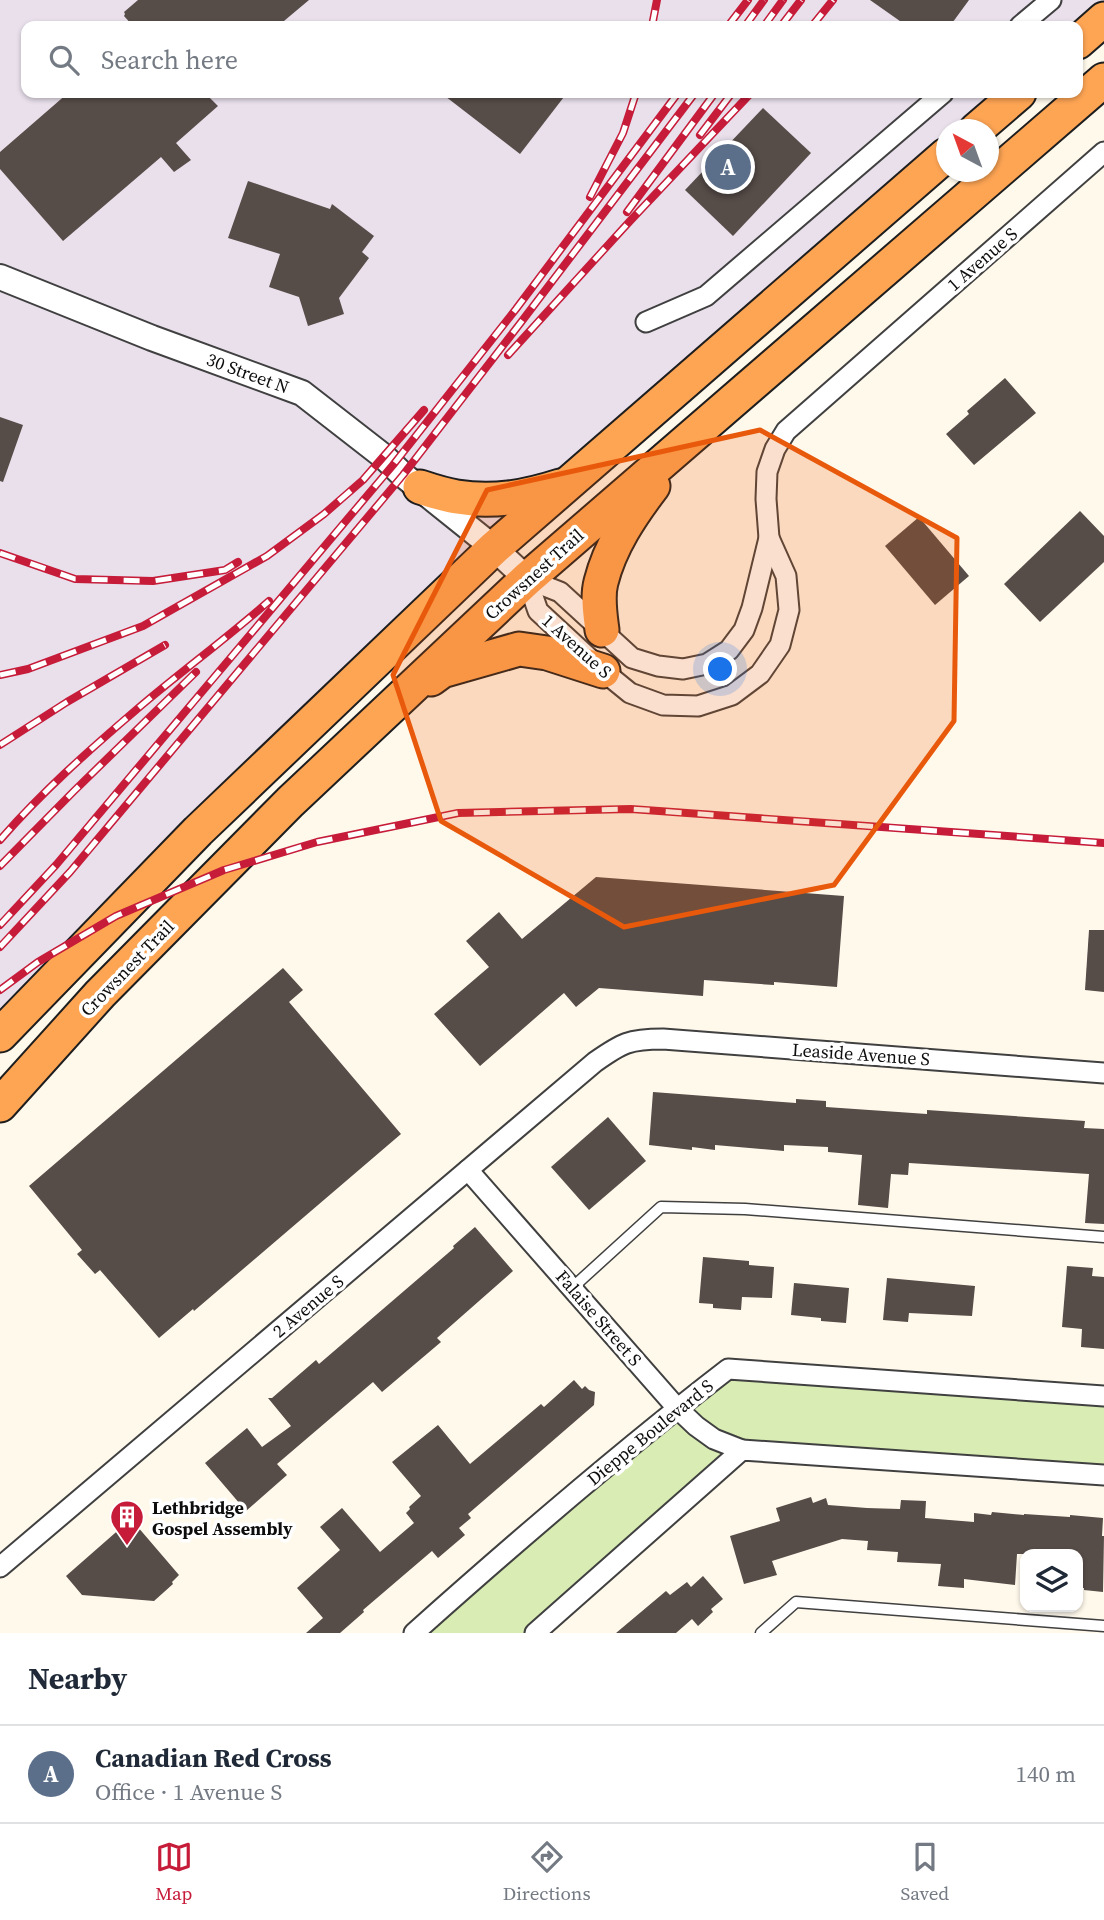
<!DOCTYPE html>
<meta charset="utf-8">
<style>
body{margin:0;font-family:"Source Serif 4",serif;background:#f6f6f7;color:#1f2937}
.controls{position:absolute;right:21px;bottom:21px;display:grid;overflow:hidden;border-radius:14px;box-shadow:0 2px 5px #0004}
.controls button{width:63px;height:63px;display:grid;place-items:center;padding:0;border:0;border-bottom:2px solid #e0e1e3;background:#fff;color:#1f2937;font:35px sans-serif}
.compass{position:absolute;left:936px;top:119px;width:63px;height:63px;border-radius:50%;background:#fff;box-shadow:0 2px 5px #0004;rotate:319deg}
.you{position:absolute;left:721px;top:670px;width:24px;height:24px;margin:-18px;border:5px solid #fff;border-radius:50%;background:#1a73e8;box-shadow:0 0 0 10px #1a73e833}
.badge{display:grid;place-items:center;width:46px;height:46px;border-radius:50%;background:#c61b39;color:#fff;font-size:23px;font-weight:700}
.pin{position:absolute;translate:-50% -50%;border:4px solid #fff;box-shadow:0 2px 7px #0006}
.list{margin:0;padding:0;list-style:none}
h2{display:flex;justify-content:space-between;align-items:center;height:91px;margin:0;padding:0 28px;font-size:30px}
h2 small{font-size:23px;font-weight:400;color:#747a83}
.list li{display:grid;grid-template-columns:46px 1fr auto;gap:21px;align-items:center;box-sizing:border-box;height:98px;padding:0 28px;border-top:2px solid #e0e1e3}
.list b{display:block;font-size:26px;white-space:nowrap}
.list p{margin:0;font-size:23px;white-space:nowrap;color:#747a83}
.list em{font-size:23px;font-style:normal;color:#747a83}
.icon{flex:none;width:38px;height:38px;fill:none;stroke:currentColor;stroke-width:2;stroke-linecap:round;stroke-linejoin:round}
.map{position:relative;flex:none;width:1104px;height:1633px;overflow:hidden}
.search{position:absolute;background:#fff;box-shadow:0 2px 5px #0004;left:21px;right:21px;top:21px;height:77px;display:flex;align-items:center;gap:18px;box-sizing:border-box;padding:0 24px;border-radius:14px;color:#747a83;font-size:26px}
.sheet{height:189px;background:#fff}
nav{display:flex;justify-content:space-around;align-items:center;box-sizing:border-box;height:98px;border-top:2px solid #e0e1e3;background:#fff;font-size:19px;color:#747a83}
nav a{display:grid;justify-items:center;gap:4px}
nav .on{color:#c61b39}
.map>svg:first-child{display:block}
.industrial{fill:#e9e0ec}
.green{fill:#d8ecb3}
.building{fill:#564c48}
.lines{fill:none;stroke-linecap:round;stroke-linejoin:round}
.service-casing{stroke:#404040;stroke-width:13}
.minor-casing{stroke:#404040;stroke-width:23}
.tertiary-casing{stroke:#404040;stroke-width:28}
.trunk-casing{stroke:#1e1e1e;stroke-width:37}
.service{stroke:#fff;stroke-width:10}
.minor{stroke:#fff;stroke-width:19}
.tertiary{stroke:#fff;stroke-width:24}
.trunk{stroke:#fea554;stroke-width:33}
.rail-casing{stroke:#c61b39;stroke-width:8}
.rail{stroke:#fff;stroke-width:5;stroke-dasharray:16;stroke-linecap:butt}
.marked{fill:#e8590c;fill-opacity:0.2;stroke:#e8590c;stroke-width:5;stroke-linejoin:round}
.labels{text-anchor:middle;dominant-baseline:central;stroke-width:7;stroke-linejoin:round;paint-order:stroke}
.street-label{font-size:18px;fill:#0d0d0d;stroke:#fff}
.poi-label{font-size:18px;font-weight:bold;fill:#0d0d0d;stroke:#fff;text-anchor:start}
</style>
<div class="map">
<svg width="1104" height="1633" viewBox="0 0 1104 1633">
<rect width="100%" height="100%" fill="#fff9ec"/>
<!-- industrial -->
<polygon class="industrial" points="0,0 1104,0 1104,19 1078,26 26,26 26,93 1019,93 977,129 946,130 946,156 494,548 0,1045"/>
<!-- green -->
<polygon class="green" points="728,1369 1104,1396 1104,1475 742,1450 535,1633 414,1633"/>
<!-- building -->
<g class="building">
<polygon points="138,0 309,0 278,26 133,26 124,16 125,14 124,12"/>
<polygon points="870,0 969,0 950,26 907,26"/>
<polygon points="68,93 205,93 218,106 176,143 191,160 174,172 161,157 63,241 0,169 0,152"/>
<polygon points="441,93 567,93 520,154"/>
<polygon points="763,108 811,153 733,236 685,190"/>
<polygon points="248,181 330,209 332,204 374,236 362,252 369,258 339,298 344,314 308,326 299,297 269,287 280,254 228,238"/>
<polygon points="1005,378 1036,413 974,465 946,434 969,414 967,411"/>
<polygon points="0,417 23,425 3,482 0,481"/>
<polygon points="1080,511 1104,536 1104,562 1040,622 1004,584"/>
<polygon points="919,517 969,576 935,605 885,546"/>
<polygon points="596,877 844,896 837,987 774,982 774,985 704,980 703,996 599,988 576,1007 564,993 480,1066 434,1014 489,967 466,941 499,912 522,939"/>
<polygon points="1089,930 1104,930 1104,992 1085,990"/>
<polygon points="283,968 303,990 289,1002 401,1134 194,1311 193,1309 159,1338 100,1270 95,1274 77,1254 82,1250 29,1186"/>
<polygon points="653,1092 796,1103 796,1099 826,1101 826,1107 927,1114 927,1110 1085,1121 1084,1128 1104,1129 1104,1224 1085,1223 1089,1174 909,1163 908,1175 891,1174 888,1208 858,1205 862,1155 828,1152 828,1147 784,1145 784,1151 715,1145 715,1150 692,1147 692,1150 649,1145"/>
<polygon points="608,1117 646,1161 589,1210 551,1167"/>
<polygon points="475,1227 513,1271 437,1338 441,1342 382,1392 373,1382 277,1464 287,1475 246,1511 205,1463 247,1428 262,1447 291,1426 268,1398 272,1398 316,1360 319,1364 454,1248 453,1246"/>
<polygon points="703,1257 749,1261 749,1265 774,1267 772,1298 742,1297 741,1310 713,1308 713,1304 699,1303"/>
<polygon points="1067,1266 1093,1268 1092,1276 1104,1277 1104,1349 1081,1347 1082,1329 1062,1327"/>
<polygon points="887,1278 975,1286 972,1316 909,1313 908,1322 883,1320"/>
<polygon points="794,1283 849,1288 846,1323 821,1321 821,1318 791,1315"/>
<polygon points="574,1380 582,1389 585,1386 589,1390 595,1392 594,1405 468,1514 471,1518 459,1528 465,1535 438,1558 432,1551 363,1610 364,1612 340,1633 306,1633 323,1618 297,1588 340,1550 320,1527 342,1508 380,1552 414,1523 406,1513 410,1509 409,1507 421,1496 392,1462 438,1425 470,1464 541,1404 544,1407"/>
<polygon points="811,1497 813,1503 826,1498 828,1505 867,1508 900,1509 901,1500 926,1501 925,1518 974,1522 974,1513 991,1515 992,1512 1024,1515 1024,1514 1070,1517 1070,1515 1103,1518 1102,1536 1104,1536 1103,1592 1084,1590 1084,1588 1078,1588 1078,1554 1017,1554 1015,1585 964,1579 964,1588 938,1586 941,1564 897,1562 898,1552 867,1550 868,1541 842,1539 772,1561 777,1575 744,1584 730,1536 780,1521 776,1508"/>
<polygon points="131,1519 179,1575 172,1582 173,1584 154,1601 82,1595 66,1576"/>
<polygon points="703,1576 723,1599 711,1609 713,1612 698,1626 692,1619 676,1633 616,1633 666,1591 670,1595 687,1582 691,1587"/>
</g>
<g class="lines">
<!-- service casing -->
<g class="service-casing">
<g id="service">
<polyline points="572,1288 661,1207 745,1209 1104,1237"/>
<polyline points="761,1633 796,1602 1104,1626"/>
</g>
</g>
<!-- minor casing -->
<g class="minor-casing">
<g id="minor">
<polyline points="1020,26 1051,0"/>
<polyline points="646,322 706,296 943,93"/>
<polyline points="527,579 560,592 632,658 658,666 683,669 707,664 729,650 744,630 752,608 769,538 766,499 767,472 775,449 786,431 1104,152"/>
<polyline points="527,579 538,611 603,671 630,693 663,705 698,706 732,695 760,674 780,645 789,610 786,576 769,538"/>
<polyline points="468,1170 677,1408 696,1426 714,1439 742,1450"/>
<path d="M0,1567L595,1062C622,1043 629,1039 663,1039L1104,1073"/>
<path d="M414,1633C516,1542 620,1452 728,1369L1104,1396"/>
<polyline points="535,1633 742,1450 1104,1475"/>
</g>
</g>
<!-- tertiary casing -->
<g class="tertiary-casing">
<polyline id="tertiary" points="0,277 152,338 302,393 383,456 403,475 494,548 527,579"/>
</g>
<!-- trunk casing -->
<g class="trunk-casing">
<g id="trunk">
<polyline points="1078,42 1104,19"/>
<polyline points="976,130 1019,93"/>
<path d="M420,487C432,491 444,495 457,497C493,503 526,497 560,486"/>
<path d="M602,630C600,615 597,597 601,582C610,546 631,515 653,486"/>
<polyline points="431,679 442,671 519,649 547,653 603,671"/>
<polyline points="0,1035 198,831 494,548 946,155"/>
<polyline points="0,1105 100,994 290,802 527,579 1104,80"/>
</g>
</g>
<!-- service -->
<use href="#service" class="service"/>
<!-- minor -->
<use href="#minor" class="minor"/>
<!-- tertiary -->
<use href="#tertiary" class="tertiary"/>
<!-- trunk -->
<use href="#trunk" class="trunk"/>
<!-- rail casing -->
<g class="rail-casing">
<g id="rail">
<polyline points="652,26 657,0"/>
<polyline points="728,26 748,0"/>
<polyline points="745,26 764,0"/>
<polyline points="764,26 783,0"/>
<polyline points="781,26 801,0"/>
<polyline points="812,26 833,0"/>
<polyline points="700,135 732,93"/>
<polyline points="590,197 623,133 636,93"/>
<polyline points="627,212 715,93"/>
<polyline points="508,355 630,221 751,93"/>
<polyline points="0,553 75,579 153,581 225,570 238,562"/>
<polyline points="0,675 28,669 143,626 267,556 324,514 363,480 424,410"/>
<polyline points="0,745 67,702 165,645"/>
<path d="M0,840C41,793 88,751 136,710C179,673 226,639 269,601"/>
<polyline points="0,866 74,791 196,672"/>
<polyline points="0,925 56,865 393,465 516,309 678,93"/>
<polyline points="0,947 70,872 403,475 522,321 695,93"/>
<polyline points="0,990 38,962 116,916 224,870 317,842 458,813 631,809 1104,843"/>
</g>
</g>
<!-- rail -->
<use href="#rail" class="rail"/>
</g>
<!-- marked area -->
<path class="marked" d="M760,430L957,538L954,721L834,885L624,927L441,821L393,675L487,490Z"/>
<!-- icons -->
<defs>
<g id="building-pin" transform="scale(1.75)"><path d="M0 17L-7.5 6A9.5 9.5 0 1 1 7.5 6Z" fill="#c61b39" stroke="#fff"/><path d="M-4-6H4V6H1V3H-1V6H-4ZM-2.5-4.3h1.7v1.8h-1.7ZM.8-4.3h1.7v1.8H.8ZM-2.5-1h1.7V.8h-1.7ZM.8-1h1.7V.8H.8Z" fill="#fff"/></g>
</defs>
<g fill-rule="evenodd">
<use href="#building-pin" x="127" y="1517"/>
</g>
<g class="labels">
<!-- street labels -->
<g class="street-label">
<text transform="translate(982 259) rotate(-41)">1 Avenue S</text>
<text transform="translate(248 373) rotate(20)">30 Street N</text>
<text transform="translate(534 574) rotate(-42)">Crowsnest Trail</text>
<text transform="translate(577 646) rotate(42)">1 Avenue S</text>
<text transform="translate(127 968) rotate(-46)">Crowsnest Trail</text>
<text transform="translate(861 1054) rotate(4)">Leaside Avenue S</text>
<text transform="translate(308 1306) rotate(-40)">2 Avenue S</text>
<text transform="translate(599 1318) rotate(49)">Falaise Street S</text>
<text transform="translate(650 1432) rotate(-39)">Dieppe Boulevard S</text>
</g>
<!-- poi labels -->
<g class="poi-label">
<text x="152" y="1507">Lethbridge<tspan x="152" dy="21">Gospel Assembly</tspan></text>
</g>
</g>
</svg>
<div class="controls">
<button><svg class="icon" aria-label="layers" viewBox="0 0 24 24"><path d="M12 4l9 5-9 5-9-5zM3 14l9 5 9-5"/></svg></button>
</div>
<svg class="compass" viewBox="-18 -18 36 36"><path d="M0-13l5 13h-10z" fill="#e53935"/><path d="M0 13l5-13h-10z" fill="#747a83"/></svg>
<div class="you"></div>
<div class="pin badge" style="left:728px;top:167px;background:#5c6f8a">A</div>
<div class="search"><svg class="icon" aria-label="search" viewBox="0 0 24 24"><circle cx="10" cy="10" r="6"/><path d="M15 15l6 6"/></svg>Search here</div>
</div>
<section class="sheet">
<h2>Nearby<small></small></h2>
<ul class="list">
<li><span class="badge" style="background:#5c6f8a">A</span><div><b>Canadian Red Cross</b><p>Office · 1 Avenue S</p></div><em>140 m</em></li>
</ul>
</section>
<nav>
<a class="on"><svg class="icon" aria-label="map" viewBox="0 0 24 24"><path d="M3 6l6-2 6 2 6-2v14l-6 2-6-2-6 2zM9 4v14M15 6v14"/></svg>Map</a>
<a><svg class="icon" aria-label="directions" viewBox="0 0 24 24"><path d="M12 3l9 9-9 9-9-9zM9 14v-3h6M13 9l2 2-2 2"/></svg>Directions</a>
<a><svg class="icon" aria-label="saved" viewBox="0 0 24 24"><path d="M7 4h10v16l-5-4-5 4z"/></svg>Saved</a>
</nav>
